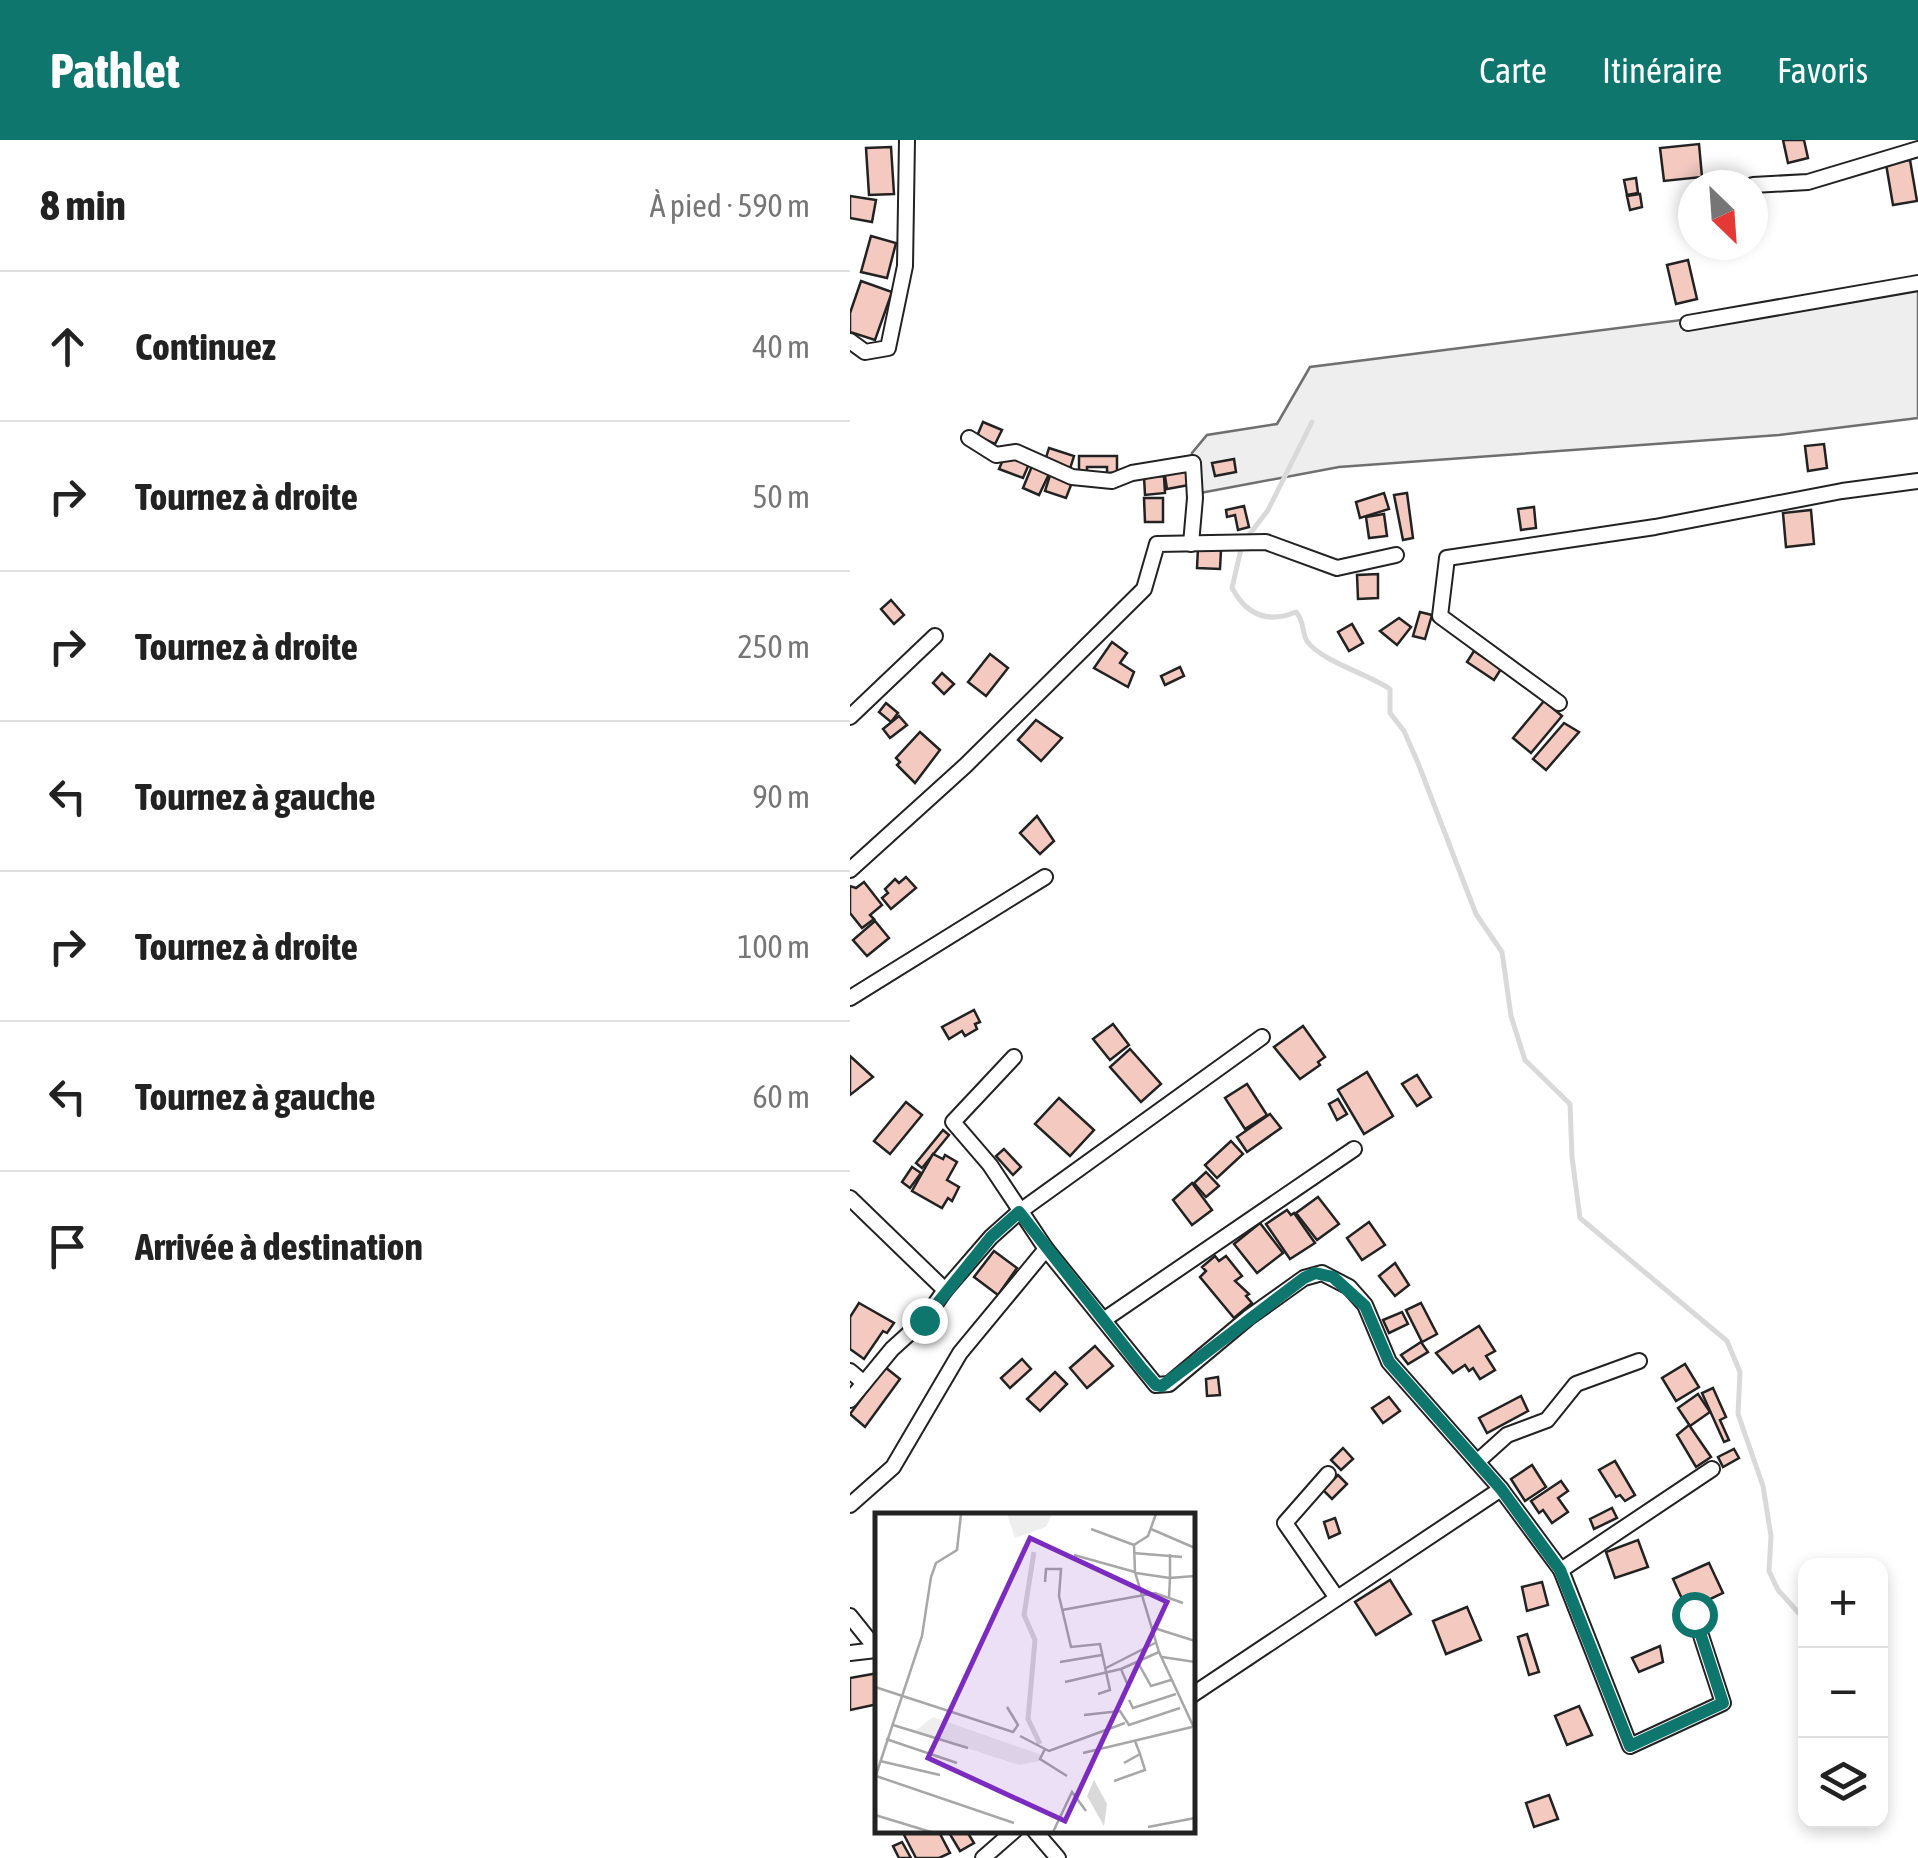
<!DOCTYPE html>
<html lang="fr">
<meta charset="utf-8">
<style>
body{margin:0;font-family:"Asap Condensed",sans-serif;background:#f2f2f2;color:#222}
.controls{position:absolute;right:30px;bottom:30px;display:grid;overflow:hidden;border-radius:20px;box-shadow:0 5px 15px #0003}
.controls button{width:90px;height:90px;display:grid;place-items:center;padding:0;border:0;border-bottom:2px solid #e0e0e0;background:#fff;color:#222;font:50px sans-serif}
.compass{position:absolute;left:828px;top:30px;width:90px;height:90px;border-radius:50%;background:#fff;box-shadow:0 5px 15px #0003;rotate:155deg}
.stop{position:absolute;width:30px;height:30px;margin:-22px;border:8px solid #0f766e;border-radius:50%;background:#fff}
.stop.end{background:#0f766e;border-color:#fff;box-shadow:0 2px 10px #0008}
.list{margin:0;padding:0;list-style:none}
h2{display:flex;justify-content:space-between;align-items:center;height:130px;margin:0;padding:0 40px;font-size:42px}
h2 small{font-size:32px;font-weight:400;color:#767676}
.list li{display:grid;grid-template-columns:65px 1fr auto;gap:30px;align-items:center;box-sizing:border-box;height:150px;padding:0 40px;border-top:2px solid #e0e0e0}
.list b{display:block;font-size:38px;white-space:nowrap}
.list em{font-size:32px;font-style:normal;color:#767676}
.icon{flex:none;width:55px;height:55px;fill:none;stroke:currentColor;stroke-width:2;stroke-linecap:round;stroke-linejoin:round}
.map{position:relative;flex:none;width:1068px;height:1718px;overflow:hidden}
header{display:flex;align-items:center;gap:60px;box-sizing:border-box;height:140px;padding:0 50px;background:#0f766e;color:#fff}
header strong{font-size:48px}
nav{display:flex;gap:55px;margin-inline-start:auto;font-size:35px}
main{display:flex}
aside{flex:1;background:#fff}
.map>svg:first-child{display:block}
.green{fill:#eee;stroke:#6f6f6f;stroke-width:2.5}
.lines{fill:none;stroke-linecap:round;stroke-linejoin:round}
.stream{stroke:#d9d9d9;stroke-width:5}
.building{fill:#f3c9c0;stroke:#222;stroke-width:2.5}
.minor-casing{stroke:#222;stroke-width:18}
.minor{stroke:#fff;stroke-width:14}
.route{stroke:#0f766e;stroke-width:12}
.inset-river{fill:none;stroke:#d9d9d9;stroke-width:5}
.inset-road{fill:none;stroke:#a7a7a7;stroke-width:2.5}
.view{fill:#7b2cbf;fill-opacity:0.15;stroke:#7b2cbf;stroke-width:5}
.inset-edge{fill:none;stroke:#222;stroke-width:5}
</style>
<header>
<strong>Pathlet</strong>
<nav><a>Carte</a><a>Itinéraire</a><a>Favoris</a></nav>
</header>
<main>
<aside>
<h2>8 min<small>À pied · 590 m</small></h2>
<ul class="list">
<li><svg class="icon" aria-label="ahead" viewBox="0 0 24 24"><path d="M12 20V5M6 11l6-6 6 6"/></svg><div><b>Continuez</b></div><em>40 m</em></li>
<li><svg class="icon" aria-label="right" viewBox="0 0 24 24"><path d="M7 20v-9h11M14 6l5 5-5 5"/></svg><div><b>Tournez à droite</b></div><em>50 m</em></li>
<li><svg class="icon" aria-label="right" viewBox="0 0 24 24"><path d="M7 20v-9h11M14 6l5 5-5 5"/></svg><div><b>Tournez à droite</b></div><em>250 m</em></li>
<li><svg class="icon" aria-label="left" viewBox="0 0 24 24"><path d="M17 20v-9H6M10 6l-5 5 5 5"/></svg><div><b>Tournez à gauche</b></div><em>90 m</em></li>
<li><svg class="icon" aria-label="right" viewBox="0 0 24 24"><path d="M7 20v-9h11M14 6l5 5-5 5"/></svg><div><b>Tournez à droite</b></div><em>100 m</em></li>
<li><svg class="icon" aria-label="left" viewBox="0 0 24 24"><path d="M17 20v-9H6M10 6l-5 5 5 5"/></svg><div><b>Tournez à gauche</b></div><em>60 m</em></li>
<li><svg class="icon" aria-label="arrive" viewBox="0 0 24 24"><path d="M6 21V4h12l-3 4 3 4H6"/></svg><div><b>Arrivée à destination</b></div></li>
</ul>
</aside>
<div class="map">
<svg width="1068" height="1718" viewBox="0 0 1068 1718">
<rect width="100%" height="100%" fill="#fff"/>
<!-- green -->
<polygon class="green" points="1068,150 1068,278 929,295 489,327 345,354 342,313 357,295 427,284 460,227"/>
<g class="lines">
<!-- stream -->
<g class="stream">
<polyline points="399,395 418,370 462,282"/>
<path d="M391,409L382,448C396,474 417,484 446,472C455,482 451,491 457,501C469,520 520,535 540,549V573L554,591L568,623L626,774L652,812L661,876L675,920L720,964L722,1017L730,1078L877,1201L890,1232L888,1274L913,1346L921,1396L919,1431L928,1450L956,1481"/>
</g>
</g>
<!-- building -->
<g class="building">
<polygon points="933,0 954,0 958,18 938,23"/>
<polygon points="849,4 852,37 814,41 810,8"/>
<polygon points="41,7 44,54 19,55 16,8"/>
<polygon points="1060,20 1067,61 1043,65 1036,24"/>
<polygon points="786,38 788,53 777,55 774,40"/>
<polygon points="790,54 792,67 780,70 777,56"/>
<polygon points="0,56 26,60 22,82 0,78"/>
<polygon points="21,96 46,103 37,138 11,132"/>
<polygon points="838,120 847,159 826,164 817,125"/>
<polygon points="11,141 42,152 25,200 0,192 0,173"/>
<polygon points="133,282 152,290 145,304 127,296"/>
<polygon points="974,304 977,328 958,331 955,306"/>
<polygon points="199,308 224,316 219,332 194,324"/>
<polygon points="155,315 179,324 173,338 149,329"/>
<polygon points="229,316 267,316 267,333 257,333 257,327 237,327 237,333 229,333"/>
<polygon points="384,319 386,332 365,336 362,323"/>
<polygon points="182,326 199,334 189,355 173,348"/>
<polygon points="336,327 339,345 317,349 314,330"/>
<polygon points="201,332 223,340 216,358 195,351"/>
<polygon points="314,336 315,353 295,355 294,337"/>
<polygon points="534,353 539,369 510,378 506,362"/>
<polygon points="557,353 563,398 553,400 544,355"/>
<polygon points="294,358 313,358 313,382 295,382"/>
<polygon points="394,366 399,387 388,390 385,375 377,377 376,370"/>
<polygon points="684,367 686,388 671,390 668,369"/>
<polygon points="961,370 964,404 936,407 933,373"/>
<polygon points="534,374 537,396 519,398 516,377"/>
<polygon points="348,408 371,410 370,429 347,428"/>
<polygon points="528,434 528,458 508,459 507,435"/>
<polygon points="41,460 54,475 44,484 31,469"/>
<polygon points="570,472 582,475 575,499 563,496"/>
<polygon points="549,478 561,487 547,505 530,491"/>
<polygon points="502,484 513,503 499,511 488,492"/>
<polygon points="262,502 277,513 270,523 284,532 278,547 244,528"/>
<polygon points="624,511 651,529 644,540 617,522"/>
<polygon points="140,514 158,528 136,556 118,542"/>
<polygon points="330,527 334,536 315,545 311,536"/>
<polygon points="92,533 104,544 94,554 83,543"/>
<polygon points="694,561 712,576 681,613 663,598"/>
<polygon points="36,563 48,573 41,582 29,572"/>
<polygon points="49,576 57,585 40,598 33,589"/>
<polygon points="186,580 212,598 191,621 168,600"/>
<polygon points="714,583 729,592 696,630 683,619"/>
<polygon points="70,592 90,610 65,643 47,625 50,622 46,618"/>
<polygon points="187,676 204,701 190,714 170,693"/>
<polygon points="56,737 66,748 41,769 32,758 38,753 35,749 45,739 49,743"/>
<polygon points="14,742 32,765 20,775 24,779 12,788 0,773 0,746 6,748"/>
<polygon points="25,781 39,798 17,816 3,800"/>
<polygon points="124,870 130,882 125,884 127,889 115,896 112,891 99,899 92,887"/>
<polygon points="263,884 279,905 260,920 243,899"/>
<polygon points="453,886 475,917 468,922 470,925 450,939 424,907"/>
<polygon points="280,909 311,944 291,962 260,927"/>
<polygon points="0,916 23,937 0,955"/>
<polygon points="517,932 543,976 514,994 488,950"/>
<polygon points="567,935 581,957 567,966 552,944"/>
<polygon points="397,944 417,975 395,989 375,958"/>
<polygon points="209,958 244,990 220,1016 185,984"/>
<polygon points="488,959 497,974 487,980 479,964"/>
<polygon points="56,962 72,975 40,1014 24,1001"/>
<polygon points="420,974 431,988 397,1012 387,997"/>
<polygon points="93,990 99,995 72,1028 66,1023"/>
<polygon points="381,1001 393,1014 367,1038 355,1025"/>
<polygon points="154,1009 171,1027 163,1035 146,1016"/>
<polygon points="83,1014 93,1019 95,1015 107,1022 97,1040 109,1047 102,1061 98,1058 92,1068 62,1051"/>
<polygon points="62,1027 71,1033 60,1048 52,1042"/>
<polygon points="356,1032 369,1046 356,1057 344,1043"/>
<polygon points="342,1043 362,1070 342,1085 323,1060"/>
<polygon points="468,1057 489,1084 467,1100 446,1073"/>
<polygon points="437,1070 441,1075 444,1073 465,1103 440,1119 416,1084"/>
<polygon points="519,1082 535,1105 512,1120 497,1098"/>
<polygon points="410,1083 433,1113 407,1133 384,1104"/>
<polygon points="144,1111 167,1128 148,1155 124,1137"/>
<polygon points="365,1116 369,1121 376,1116 392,1136 385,1141 399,1154 396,1156 402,1163 384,1178 350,1137 356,1131 352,1127"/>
<polygon points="545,1123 559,1145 545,1156 529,1136"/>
<polygon points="9,1163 44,1183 37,1193 33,1191 14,1219 0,1209 0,1177"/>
<polygon points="571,1163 587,1194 572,1202 556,1170"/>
<polygon points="552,1172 558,1184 539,1193 533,1180"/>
<polygon points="629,1186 645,1211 636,1216 645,1230 630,1239 623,1228 619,1231 615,1225 603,1233 586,1213"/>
<polygon points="571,1202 578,1212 558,1224 551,1215"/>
<polygon points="245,1206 263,1226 237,1248 220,1228"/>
<polygon points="172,1219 181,1229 160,1248 151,1238"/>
<polygon points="835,1224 849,1247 826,1261 812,1238"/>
<polygon points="35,1227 50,1239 15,1287 0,1274"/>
<polygon points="205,1232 217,1244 190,1271 177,1259"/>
<polygon points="368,1237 370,1255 357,1256 356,1239"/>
<polygon points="863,1248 876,1277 870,1280 879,1300 874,1302 852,1253"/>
<polygon points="848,1254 860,1272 840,1286 828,1268"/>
<polygon points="671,1256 678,1271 637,1293 629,1278"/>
<polygon points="539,1257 550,1271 533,1283 522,1268"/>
<polygon points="839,1285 861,1317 846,1327 827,1295"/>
<polygon points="493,1308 503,1319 491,1330 481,1320"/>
<polygon points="884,1309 889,1318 873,1327 868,1317"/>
<polygon points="765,1321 785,1355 775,1361 770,1355 766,1357 749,1330"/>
<polygon points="682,1325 696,1347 675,1361 661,1339"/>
<polygon points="488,1335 497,1344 482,1359 473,1350"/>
<polygon points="711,1341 718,1351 708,1358 718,1372 702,1383 693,1370 689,1373 681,1361"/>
<polygon points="762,1368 767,1378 744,1389 740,1379"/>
<polygon points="485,1378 490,1393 479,1398 474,1382"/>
<polygon points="788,1400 798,1427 765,1438 756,1412"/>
<polygon points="859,1423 873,1453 850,1464 846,1455 833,1461 823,1439"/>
<polygon points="540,1440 561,1474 526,1495 505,1462"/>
<polygon points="692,1442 698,1465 677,1471 672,1447"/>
<polygon points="617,1467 631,1500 596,1514 583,1481"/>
<polygon points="677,1494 689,1532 679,1535 668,1497"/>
<polygon points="810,1506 813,1522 789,1532 782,1518"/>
<polygon points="28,1533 28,1564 0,1570 0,1538"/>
<polygon points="729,1566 742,1595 717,1605 705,1576"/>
<polygon points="699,1655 708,1679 684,1687 676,1663"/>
<polygon points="88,1690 100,1713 89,1718 66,1718 52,1691"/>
<polygon points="116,1690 124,1703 110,1711 98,1691"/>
<polygon points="52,1702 61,1718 49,1718 43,1706"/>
</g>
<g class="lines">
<!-- minor casing -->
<g class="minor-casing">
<g id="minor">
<polyline points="903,45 958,42 1068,9"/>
<polyline points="838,183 1068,143"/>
<polyline points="0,201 15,212 38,208 55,126 57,0"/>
<polyline points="119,298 146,315 166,312 222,337 262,341 282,333 343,323 345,358 341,404"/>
<polyline points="709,563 590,476 597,418 805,387 992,351 1068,341"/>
<polyline points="0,577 85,496"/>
<polyline points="0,730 116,625 294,449 307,404 416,402 487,428 546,415"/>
<polyline points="0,858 195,737"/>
<polyline points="164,917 103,982 140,1025 196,1109 306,1245 319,1244 398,1178 454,1138 472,1133 499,1147 515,1165 539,1222 651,1349 711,1430 780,1606 873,1563 844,1474"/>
<polyline points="0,1058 95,1150 74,1180 42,1209 0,1260"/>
<polyline points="95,1150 141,1097 169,1072 412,897"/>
<polyline points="255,1179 504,1009"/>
<polyline points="0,1231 14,1243"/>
<polyline points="627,1322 657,1295 697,1280 726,1244 789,1221"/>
<polyline points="478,1334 435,1383 487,1458"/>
<polyline points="0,1365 43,1327 110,1213 196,1109"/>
<polyline points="711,1430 862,1329"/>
<polyline points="0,1476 28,1511"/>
<polyline points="0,1513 26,1510"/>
<polyline points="342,1555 651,1349"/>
<polyline points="184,1690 208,1718"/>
<polyline points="133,1718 165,1690"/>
</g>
</g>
<!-- minor -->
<use href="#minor" class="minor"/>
</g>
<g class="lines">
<!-- route -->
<polyline class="route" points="74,1180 141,1097 169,1072 292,1229 306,1245 312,1246 454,1138 465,1133 483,1137 515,1166 539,1222 651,1349 710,1430 780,1606 873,1563 844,1474"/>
</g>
<!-- overview -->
<g transform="translate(25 1373)">
<rect width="320" height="320" fill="#fff"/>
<path d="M132,1H177L171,14L140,25ZM58,204L167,242L165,248L144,252L40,218Z" fill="#eee"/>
<path d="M219,267L232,291L229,313L212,283Z" fill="#d9d9d9"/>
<path class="inset-river" d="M159,39L149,102L160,127L153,206L165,231"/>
<path class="inset-road" d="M281,1L273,23L259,32L260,59L284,139L320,217M216,16L259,32M276,16L320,35M258,40L307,44M199,42L260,59M261,60L295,65V41M170,69L171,56H186L184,83L196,134L225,131L235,177L223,181M294,84L295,65L320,63M187,97L280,80L308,90M276,114L320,128M287,144L320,149M262,148L276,173L296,167M185,149L227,142M231,155L280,130M190,169L246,156M0,174L138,219L143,212L132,194M254,175L246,156L284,139M254,187L258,195L301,181M209,202L245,198L254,212L305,195M18,212L93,235M145,223L174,238L250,210M11,226L82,250M170,236L165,246L192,263M208,240L317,214M5,248L65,262M249,250L265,241L260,228M1,263L139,310M0,265L47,123L56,64L61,50L82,37L86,1M239,268L270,257L265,241M0,302L56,319M273,314L320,305M178,319L197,279L211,298"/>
<path class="view" d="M155,25L292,89L190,308L53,245Z"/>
<rect width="320" height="320" class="inset-edge"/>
</g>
</svg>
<div class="controls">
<button>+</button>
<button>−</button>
<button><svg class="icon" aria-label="layers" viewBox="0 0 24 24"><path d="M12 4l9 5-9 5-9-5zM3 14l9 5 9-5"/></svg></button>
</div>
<svg class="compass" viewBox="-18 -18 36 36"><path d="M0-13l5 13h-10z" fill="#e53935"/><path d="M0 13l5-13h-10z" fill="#767676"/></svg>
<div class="stop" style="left:844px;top:1474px"></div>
<div class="stop end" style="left:74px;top:1180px"></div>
</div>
</main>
